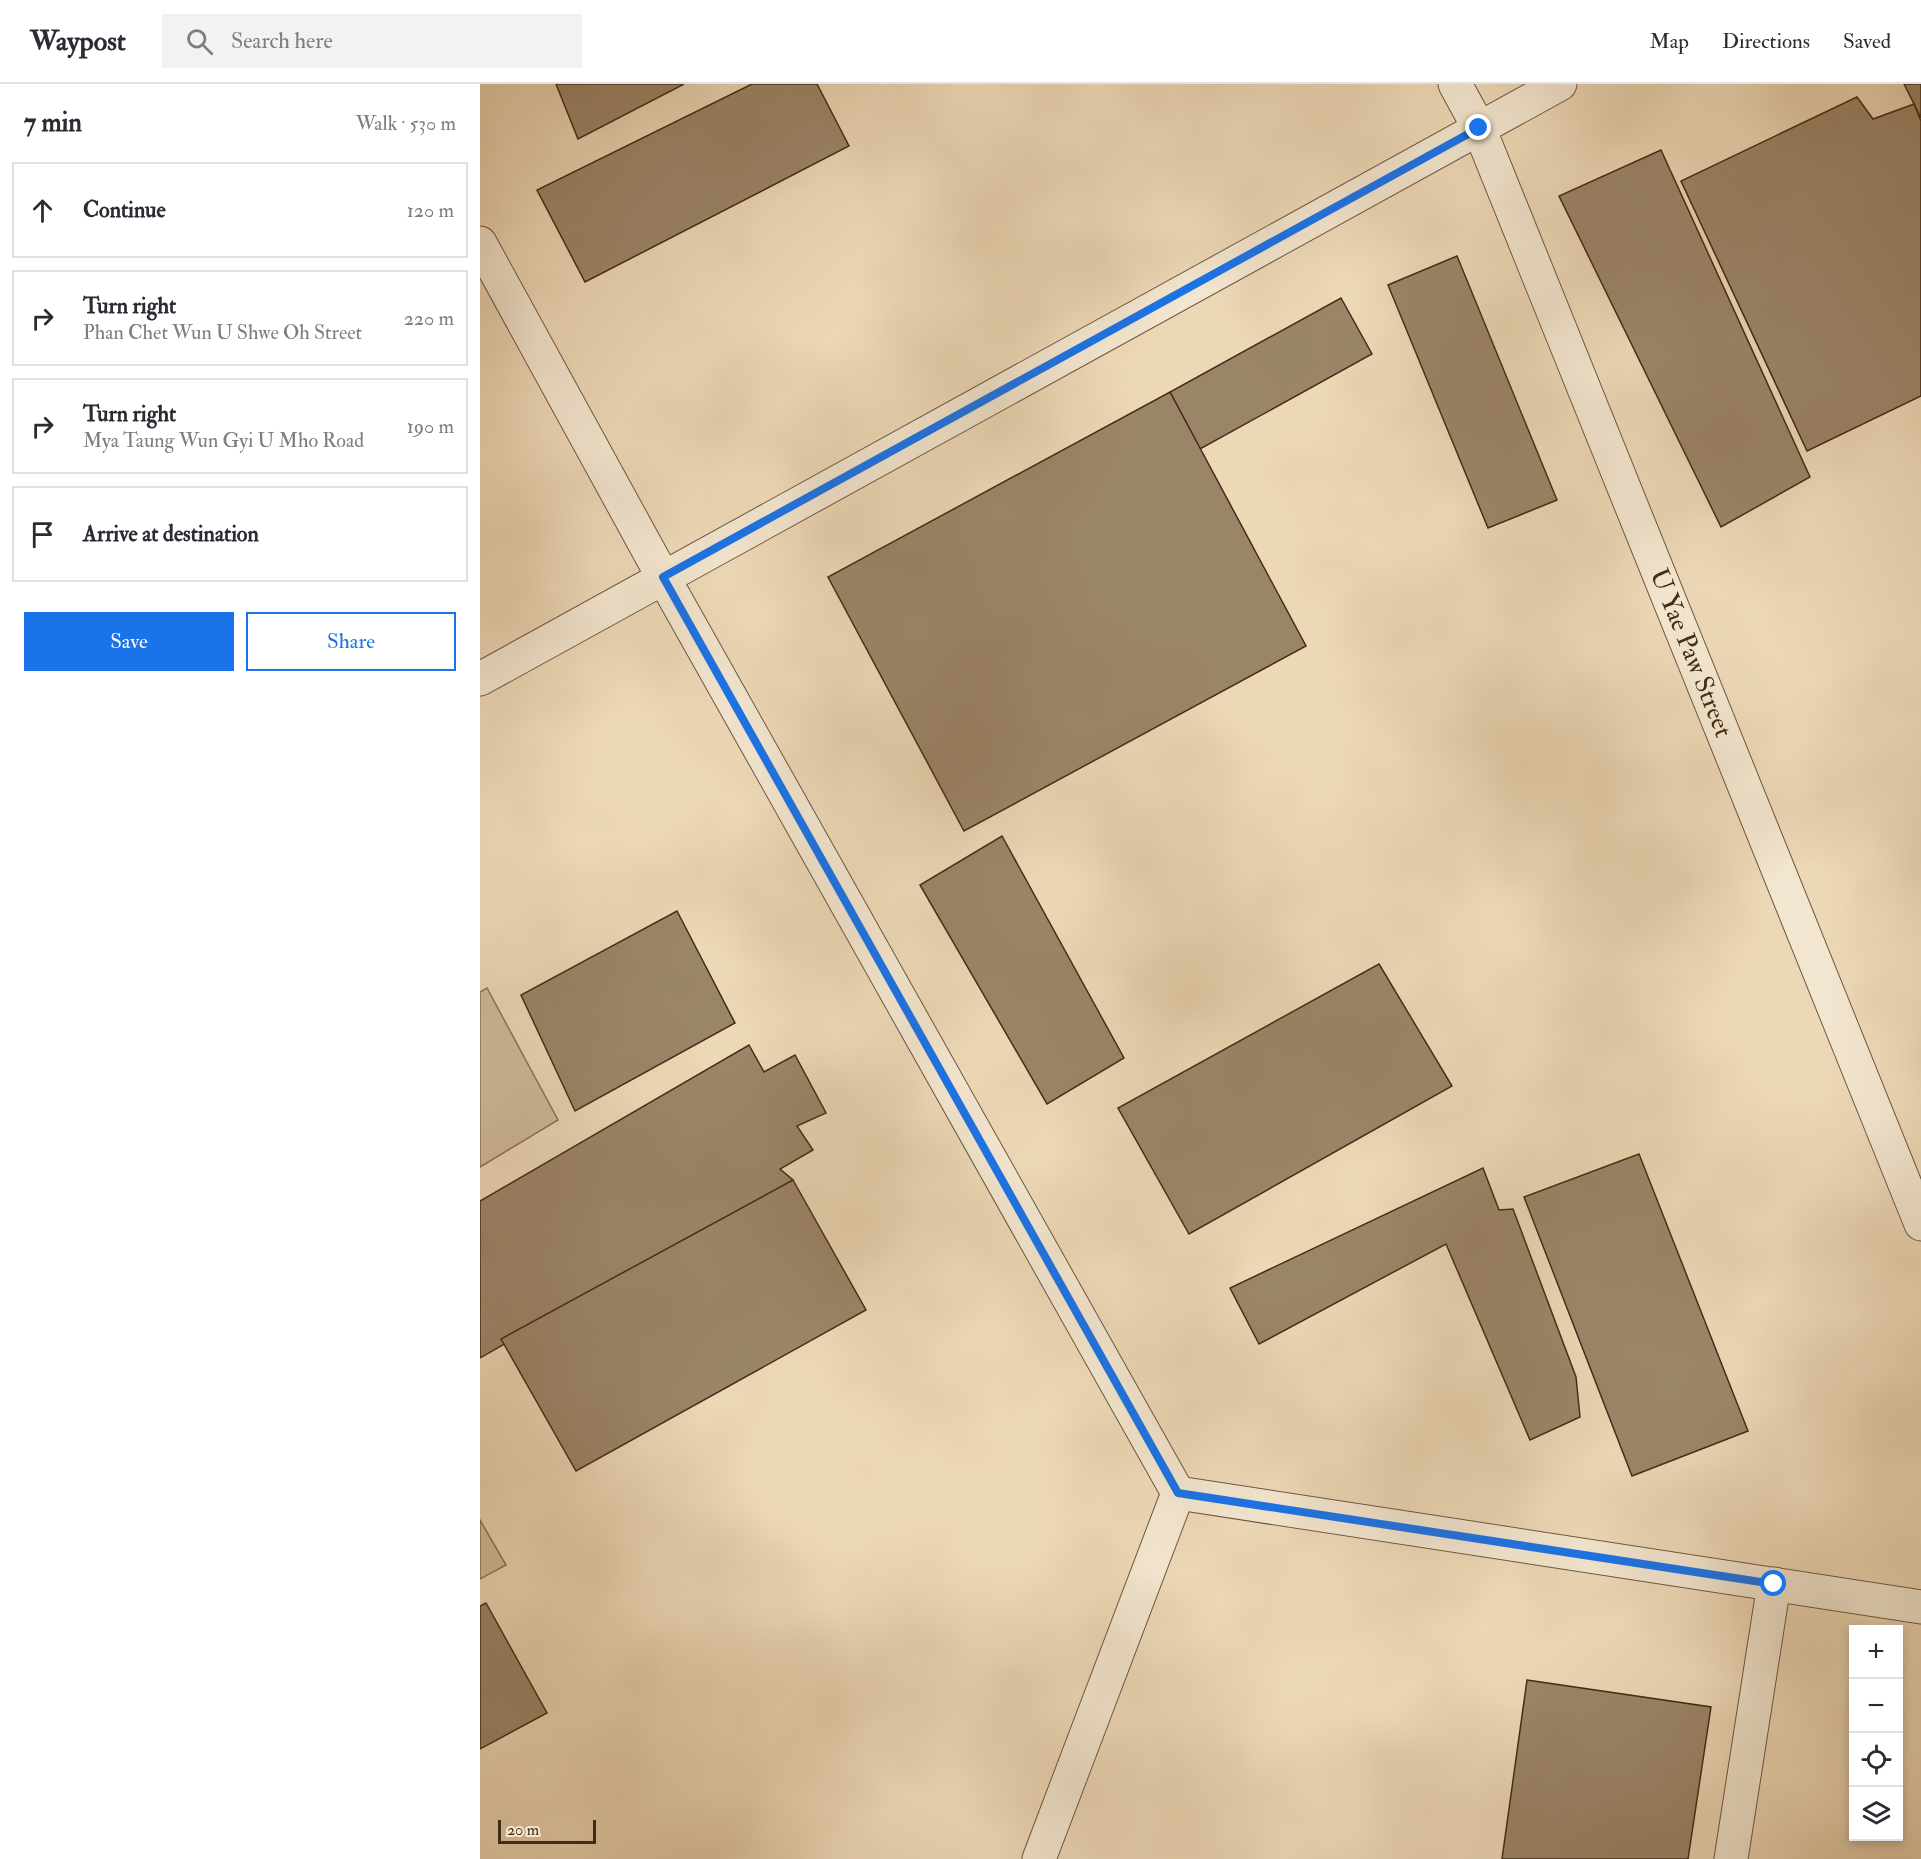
<!DOCTYPE html>
<meta charset="utf-8">
<style>
body{margin:0;font-family:"IM FELL Double Pica",serif;background:#f2f2f3;color:#2b2b33}
.controls{position:absolute;right:18px;bottom:18px;display:grid;overflow:hidden;border-radius:0px;box-shadow:0 3px 9px #0003}
.controls button{width:54px;height:54px;display:grid;place-items:center;padding:0;border:0;border-bottom:2px solid #e1e1e2;background:#fff;color:#2b2b33;font:30px sans-serif}
.scale{position:absolute;left:18px;bottom:15px;width:98px;box-sizing:border-box;padding-left:6px;border:3px solid #432c15;border-top:0;font-size:16px;line-height:21px;white-space:nowrap;color:#432c15;-webkit-text-stroke:4px #f3e6d0;paint-order:stroke}
.stop{position:absolute;width:18px;height:18px;margin:-14px;border:4px solid #1a73e8;border-radius:50%;background:#fff}
.stop.end{background:#1a73e8;border-color:#fff;box-shadow:0 2px 6px #0008}
.list{margin:0;padding:0;list-style:none}
h2{display:flex;justify-content:space-between;align-items:center;height:78px;margin:0;padding:0 24px;font-size:26px}
h2 small{font-size:20px;font-weight:400;color:#7c7c81}
.list li{display:grid;grid-template-columns:39px 1fr auto;gap:18px;align-items:center;box-sizing:border-box;height:96px;margin:0 12px 12px;padding:0 12px;border:2px solid #e1e1e2;border-radius:0px}
.list b{display:block;font-size:22px;white-space:nowrap}
.list p{margin:0;font-size:20px;white-space:nowrap;color:#7c7c81}
.list em{font-size:20px;font-style:normal;color:#7c7c81}
.actions{display:flex;gap:12px;padding:18px 24px}
.actions a{flex:1;padding:14px 0;border:2px solid #1a73e8;border-radius:0px;text-align:center;font-size:21px;color:#1a73e8}
.actions .main{background:#1a73e8;color:#fff}
.icon{flex:none;width:33px;height:33px;fill:none;stroke:currentColor;stroke-width:2;stroke-linecap:round;stroke-linejoin:round}
.map{position:relative;flex:none;width:1441px;height:1775px;overflow:hidden}
header{display:flex;align-items:center;gap:36px;box-sizing:border-box;height:84px;padding:0 30px;background:#fff;border-bottom:2px solid #e1e1e2}
header strong{font-size:28px}
nav{display:flex;gap:33px;margin-inline-start:auto;font-size:21px}
.search{width:420px;height:54px;background:#f2f2f3;display:flex;align-items:center;gap:15px;box-sizing:border-box;padding:0 21px;border-radius:0px;color:#7c7c81;font-size:22px}
main{display:flex}
aside{flex:1;background:#fff}
.map>svg:first-child{display:block}
.green{fill:#d0bb9b;stroke:#8a7458;stroke-width:1.5}
.building{fill:#9b8569;stroke:#432c15;stroke-width:1.5}
.lines{fill:none;stroke-linecap:round;stroke-linejoin:round}
.minor-casing{stroke:#6e573d;stroke-width:35}
.minor{stroke:#f3e6d0;stroke-width:33}
.route{stroke:#1a73e8;stroke-width:8}
.labels{text-anchor:middle;dominant-baseline:central;stroke-width:4.5;stroke-linejoin:round;paint-order:stroke}
.street-label{font-size:26px;fill:#432c15;stroke:#f3e6d0}
</style>
<header>
<strong>Waypost</strong>
<div class="search"><svg class="icon" aria-label="search" viewBox="0 0 24 24"><circle cx="10" cy="10" r="6"/><path d="M15 15l6 6"/></svg>Search here</div>
<nav><a>Map</a><a>Directions</a><a>Saved</a></nav>
</header>
<main>
<aside>
<h2>7 min<small>Walk · 530 m</small></h2>
<ul class="list">
<li><svg class="icon" aria-label="ahead" viewBox="0 0 24 24"><path d="M12 20V5M6 11l6-6 6 6"/></svg><div><b>Continue</b></div><em>120 m</em></li>
<li><svg class="icon" aria-label="right" viewBox="0 0 24 24"><path d="M7 20v-9h11M14 6l5 5-5 5"/></svg><div><b>Turn right</b><p>Phan Chet Wun U Shwe Oh Street</p></div><em>220 m</em></li>
<li><svg class="icon" aria-label="right" viewBox="0 0 24 24"><path d="M7 20v-9h11M14 6l5 5-5 5"/></svg><div><b>Turn right</b><p>Mya Taung Wun Gyi U Mho Road</p></div><em>190 m</em></li>
<li><svg class="icon" aria-label="arrive" viewBox="0 0 24 24"><path d="M6 21V4h12l-3 4 3 4H6"/></svg><div><b>Arrive at destination</b></div></li>
</ul>
<div class="actions"><a class="main">Save</a><a>Share</a></div>
</aside>
<div class="map">
<svg width="1441" height="1775" viewBox="0 0 1441 1775">
<rect width="100%" height="100%" fill="#edd8b6"/>
<filter id="stains"><feTurbulence type="fractalNoise" baseFrequency=".00333" numOctaves="4"/><feColorMatrix values="0 0 0 0 .2 0 0 0 0 .09 0 0 0 0 .02 0 0 0 .5 -.17"/></filter>
<radialGradient id="worn" r=".72"><stop offset=".6" stop-color="#630" stop-opacity="0"/><stop offset="1" stop-color="#630" stop-opacity=".3"/></radialGradient>
<!-- green -->
<g class="green">
<polygon points="7,904 78,1036 0,1083 0,908"/>
<polygon points="0,1436 26,1481 0,1495"/>
</g>
<!-- building -->
<g class="building">
<polygon points="76,0 204,0 98,55"/>
<polygon points="272,0 337,0 369,62 105,198 57,106"/>
<polygon points="1424,0 1441,0 1441,34"/>
<polygon points="1377,13 1393,35 1434,20 1441,37 1441,312 1327,367 1201,97"/>
<polygon points="1181,66 1330,393 1241,443 1079,112"/>
<polygon points="977,172 1077,416 1008,444 908,201"/>
<polygon points="861,214 892,270 720,365 690,308"/>
<polygon points="690,308 826,562 484,747 348,493"/>
<polygon points="522,752 644,974 567,1020 440,801"/>
<polygon points="197,827 255,939 95,1027 41,911"/>
<polygon points="899,880 972,1002 709,1150 638,1024"/>
<polygon points="269,961 284,988 315,971 346,1029 317,1042 333,1066 300,1085 313,1096 0,1274 0,1117"/>
<polygon points="1159,1070 1268,1347 1152,1392 1044,1113"/>
<polygon points="1003,1084 1019,1126 1033,1125 1096,1293 1100,1333 1050,1356 966,1160 779,1260 750,1204"/>
<polygon points="313,1096 386,1226 96,1387 21,1255"/>
<polygon points="6,1519 67,1629 0,1665 0,1522"/>
<polygon points="1047,1596 1231,1623 1208,1775 1022,1775"/>
</g>
<g class="lines">
<!-- minor casing -->
<g class="minor-casing">
<g id="minor">
<polyline points="975,0 999,44 1441,1140"/>
<polyline points="0,159 183,493 698,1409"/>
<polyline points="0,595 1080,0"/>
<polyline points="698,1409 1441,1523"/>
<polyline points="559,1775 698,1409"/>
<polyline points="1251,1775 1294,1500"/>
</g>
</g>
<!-- minor -->
<use href="#minor" class="minor"/>
</g>
<g class="lines">
<!-- route -->
<polyline class="route" points="999,44 183,493 698,1409 1294,1500"/>
</g>
<g class="labels">
<!-- street labels -->
<g class="street-label">
<text transform="translate(1211 569) rotate(68)">U Yae Paw Street</text>
</g>
</g>
<rect width="100%" height="100%" filter="url(#stains)"/>
<rect width="100%" height="100%" fill="url(#worn)"/>
</svg>
<div class="controls">
<button>+</button>
<button>−</button>
<button><svg class="icon" aria-label="locate" viewBox="0 0 24 24"><circle cx="12" cy="12" r="6"/><path d="M12 2v4M12 18v4M2 12h4M18 12h4"/></svg></button>
<button><svg class="icon" aria-label="layers" viewBox="0 0 24 24"><path d="M12 4l9 5-9 5-9-5zM3 14l9 5 9-5"/></svg></button>
</div>
<div class="scale">20 m</div>
<div class="stop" style="left:1294px;top:1500px"></div>
<div class="stop end" style="left:999px;top:44px"></div>
</div>
</main>
